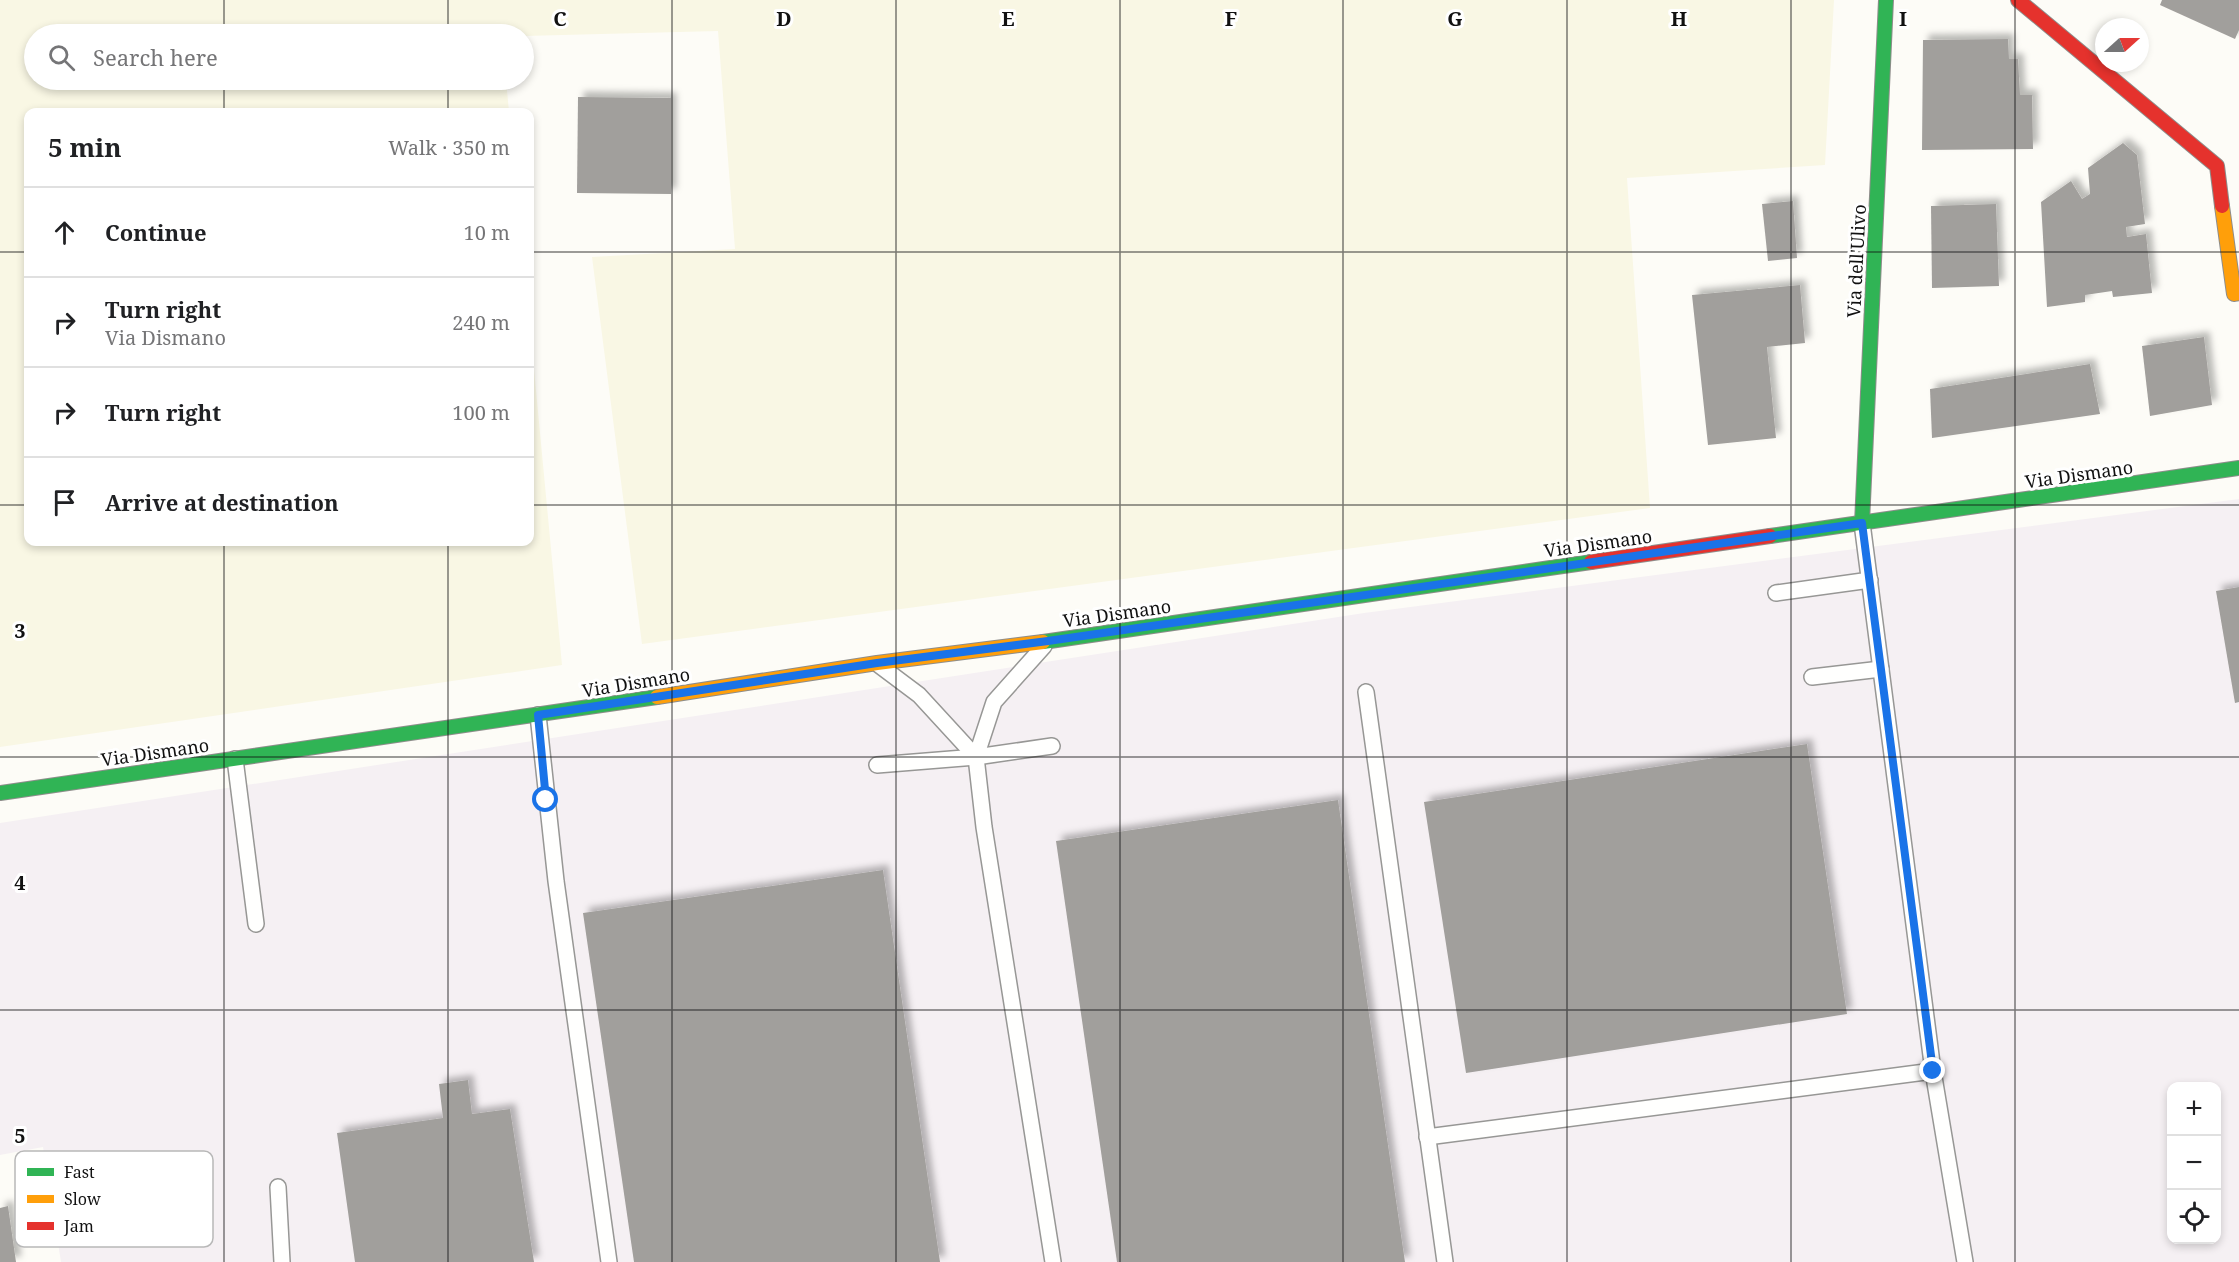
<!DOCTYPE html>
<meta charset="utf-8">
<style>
body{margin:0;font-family:"Noto Serif",serif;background:#f2f2f2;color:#202124}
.controls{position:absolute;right:18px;bottom:18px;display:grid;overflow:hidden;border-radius:12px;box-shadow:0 3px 9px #0003}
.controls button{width:54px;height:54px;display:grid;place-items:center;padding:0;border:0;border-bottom:2px solid #e0e0e0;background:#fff;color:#202124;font:30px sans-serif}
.compass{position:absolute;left:2095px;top:18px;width:54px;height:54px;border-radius:50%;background:#fff;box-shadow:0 3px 9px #0003;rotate:69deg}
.stop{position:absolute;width:18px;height:18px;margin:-14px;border:4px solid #1a73e8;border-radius:50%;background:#fff}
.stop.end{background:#1a73e8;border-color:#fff;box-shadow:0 2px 6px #0008}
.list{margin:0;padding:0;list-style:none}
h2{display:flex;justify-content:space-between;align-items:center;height:78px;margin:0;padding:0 24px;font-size:26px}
h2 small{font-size:20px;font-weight:400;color:#757577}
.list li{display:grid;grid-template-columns:39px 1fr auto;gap:18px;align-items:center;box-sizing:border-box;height:90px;padding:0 24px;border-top:2px solid #e0e0e0}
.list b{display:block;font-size:22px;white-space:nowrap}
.list p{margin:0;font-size:20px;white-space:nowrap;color:#757577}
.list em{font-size:20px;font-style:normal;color:#757577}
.icon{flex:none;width:33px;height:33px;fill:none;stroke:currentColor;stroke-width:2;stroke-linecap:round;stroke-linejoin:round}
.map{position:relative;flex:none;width:2239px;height:1262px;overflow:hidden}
.search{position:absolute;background:#fff;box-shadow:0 3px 9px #0003;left:24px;top:24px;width:510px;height:66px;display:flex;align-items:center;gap:15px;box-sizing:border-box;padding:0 21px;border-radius:33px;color:#757577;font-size:22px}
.panel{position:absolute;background:#fff;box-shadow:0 3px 9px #0003;left:24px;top:108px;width:510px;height:438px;border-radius:12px}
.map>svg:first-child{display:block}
.industrial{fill:#f5f0f3;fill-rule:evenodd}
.farmland{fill:#f9f7e4}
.building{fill:#a19f9c;filter:url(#shadow)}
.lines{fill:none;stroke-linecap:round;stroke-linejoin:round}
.lane-casing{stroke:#979795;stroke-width:18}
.fast-casing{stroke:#8e8d8b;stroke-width:16}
.slow-casing{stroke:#8e8d8b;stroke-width:16}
.jam-casing{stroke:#8e8d8b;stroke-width:16}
.lane{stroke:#fffffe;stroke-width:15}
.fast{stroke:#30b455;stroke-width:14}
.slow{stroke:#ff9f0a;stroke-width:14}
.jam{stroke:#e5322d;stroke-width:14}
.route{stroke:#1a73e8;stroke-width:8}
.grid{fill:none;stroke:#111;stroke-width:1.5;stroke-opacity:0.55}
.labels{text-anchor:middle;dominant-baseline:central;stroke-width:6;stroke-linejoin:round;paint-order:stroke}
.street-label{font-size:18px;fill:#111;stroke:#fff}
.key{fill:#fff;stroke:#b8b8b8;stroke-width:1.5}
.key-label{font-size:16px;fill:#111}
.grid-label{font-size:20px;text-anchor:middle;font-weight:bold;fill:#111;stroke:#fff;stroke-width:6;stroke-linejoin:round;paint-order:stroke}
</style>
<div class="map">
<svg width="2239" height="1262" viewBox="0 0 2239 1262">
<defs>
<filter id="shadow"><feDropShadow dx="5.5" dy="-5.5" stdDeviation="3" flood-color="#0004"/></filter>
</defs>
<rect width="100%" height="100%" fill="#fdfcf7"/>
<!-- industrial -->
<path class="industrial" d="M2239,499V1262H61L43,1147L0,1155V823L1364,613ZM2172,1086H2216V1240H2172Z"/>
<!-- farmland -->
<polygon class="farmland" points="0,0 1834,0 1825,165 1627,178 1650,508 642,644 592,257 735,249 718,31 524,36 34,34 34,80 506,80 509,112 28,112 28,542 530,542 530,327 562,665 0,747"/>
<!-- building -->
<g class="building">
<polygon points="2162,0 2239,0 2239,30 2235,39 2160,5"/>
<polygon points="2008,39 2009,59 2018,59 2020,95 2032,95 2033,149 1922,150 1923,40"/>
<polygon points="578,97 671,98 671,194 577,193"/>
<polygon points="2123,143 2137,155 2145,224 2126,227 2127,237 2146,234 2152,293 2113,297 2112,291 2085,295 2085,302 2047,307 2041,202 2071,181 2082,199 2090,194 2088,168"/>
<polygon points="1793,201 1797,258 1768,261 1762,204"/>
<polygon points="1996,204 1999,286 1932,288 1931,206"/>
<polygon points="1800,285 1805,343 1767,347 1776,438 1708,445 1692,295"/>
<polygon points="2204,337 2212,405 2150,416 2142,346"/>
<polygon points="2090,364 2100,414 1932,438 1930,389"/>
<polygon points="2239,587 2239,702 2235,703 2216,591"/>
<polygon points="1807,744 1847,1014 1466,1073 1424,802"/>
<polygon points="1338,800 1405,1262 1117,1262 1056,841"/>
<polygon points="883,870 940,1262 634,1262 583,913"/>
<polygon points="468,1080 472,1114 510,1109 534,1262 355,1262 337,1133 443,1118 439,1084"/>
<polygon points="8,1206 16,1262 0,1262 0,1208"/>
</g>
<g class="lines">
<!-- lane casing -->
<g class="lane-casing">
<g id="lane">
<polyline points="1776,593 1870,580"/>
<polyline points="1044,646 994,702 976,757 984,827 1053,1262"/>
<polyline points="879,665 919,695 976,757"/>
<polyline points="1812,677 1881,669"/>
<polyline points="1366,692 1445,1262"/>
<polyline points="538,715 556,881 609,1262"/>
<polyline points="235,759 256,924"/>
<polyline points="877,765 976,757 1052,746"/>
<polyline points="1933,1071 1965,1262"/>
<polyline points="1427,1137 1933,1071 1862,523"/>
<polyline points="278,1187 282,1262"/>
</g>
</g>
<!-- fast casing -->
<g class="fast-casing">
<g id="fast">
<polyline points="1862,523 1886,0"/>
<polyline points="1770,536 2239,468"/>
<polyline points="1043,642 1591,562"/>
<polyline points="0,793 657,697"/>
</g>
</g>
<!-- slow casing -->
<g class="slow-casing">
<g id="slow">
<polyline points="2222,206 2234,294 2239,293"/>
<polyline points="657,697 877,663 1043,642"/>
</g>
</g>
<!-- jam casing -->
<g class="jam-casing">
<g id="jam">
<polyline points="2018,0 2217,166 2222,206"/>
<polyline points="1591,562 1770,536"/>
</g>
</g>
<!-- lane -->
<use href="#lane" class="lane"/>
<!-- fast -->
<use href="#fast" class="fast"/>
<!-- slow -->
<use href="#slow" class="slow"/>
<!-- jam -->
<use href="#jam" class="jam"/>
</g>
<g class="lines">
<!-- route -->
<polyline class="route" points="546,800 538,715 877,663 1048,641 1862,523 1933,1071"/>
</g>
<!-- grid -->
<path class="grid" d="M224,0V34M448,0V34M672,0V1262M896,0V1262M1120,0V1262M1343,0V1262M1567,0V1262M1791,0V1262M2015,0V1262M224,80V112M448,80V112M0,252H28M530,252H2239M0,505H28M530,505H2239M224,542V1262M448,542V1262M0,757H2239M0,1010H2239"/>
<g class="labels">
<!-- street labels -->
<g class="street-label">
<text transform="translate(1856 261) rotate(-87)">Via dell'Ulivo</text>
<text transform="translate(2079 474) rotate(-8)">Via Dismano</text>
<text transform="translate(1598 543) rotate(-8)">Via Dismano</text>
<text transform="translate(1117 613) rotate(-8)">Via Dismano</text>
<text transform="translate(636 682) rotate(-9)">Via Dismano</text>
<text transform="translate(155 752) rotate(-8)">Via Dismano</text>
</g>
</g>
<!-- legend -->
<rect x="15" y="1151" width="198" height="96" rx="9" class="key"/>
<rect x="27" y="1168" width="27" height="8" fill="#30b455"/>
<rect x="27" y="1195" width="27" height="8" fill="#ff9f0a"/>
<rect x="27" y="1222" width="27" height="8" fill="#e5322d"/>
<g class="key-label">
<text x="64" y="1178">Fast</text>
<text x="64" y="1205">Slow</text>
<text x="64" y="1232">Jam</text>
</g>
<g class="grid-label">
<text x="560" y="26">C</text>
<text x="784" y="26">D</text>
<text x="1008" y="26">E</text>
<text x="1231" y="26">F</text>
<text x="1455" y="26">G</text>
<text x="1679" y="26">H</text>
<text x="1903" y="26">I</text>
<text x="20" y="638">3</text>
<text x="20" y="890">4</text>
<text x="20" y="1143">5</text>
</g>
</svg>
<div class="controls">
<button>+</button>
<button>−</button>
<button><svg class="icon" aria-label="locate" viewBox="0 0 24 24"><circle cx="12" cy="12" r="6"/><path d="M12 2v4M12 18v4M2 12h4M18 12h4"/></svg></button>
</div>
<svg class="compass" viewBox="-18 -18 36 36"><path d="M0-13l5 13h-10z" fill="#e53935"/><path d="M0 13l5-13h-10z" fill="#757577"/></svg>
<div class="stop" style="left:546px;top:800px"></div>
<div class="stop end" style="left:1933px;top:1071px"></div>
<div class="search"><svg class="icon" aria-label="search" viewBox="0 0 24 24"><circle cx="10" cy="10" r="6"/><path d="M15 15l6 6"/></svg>Search here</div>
<section class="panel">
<h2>5 min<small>Walk · 350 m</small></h2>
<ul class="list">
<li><svg class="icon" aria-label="ahead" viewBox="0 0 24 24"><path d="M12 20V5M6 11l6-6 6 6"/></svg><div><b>Continue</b></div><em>10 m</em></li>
<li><svg class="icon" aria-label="right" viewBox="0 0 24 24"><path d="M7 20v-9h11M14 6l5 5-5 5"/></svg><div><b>Turn right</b><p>Via Dismano</p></div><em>240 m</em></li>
<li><svg class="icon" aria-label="right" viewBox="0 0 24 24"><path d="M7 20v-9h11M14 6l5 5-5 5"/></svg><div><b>Turn right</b></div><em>100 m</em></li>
<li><svg class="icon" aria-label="arrive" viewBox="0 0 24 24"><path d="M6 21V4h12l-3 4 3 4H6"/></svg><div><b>Arrive at destination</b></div></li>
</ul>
</section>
</div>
